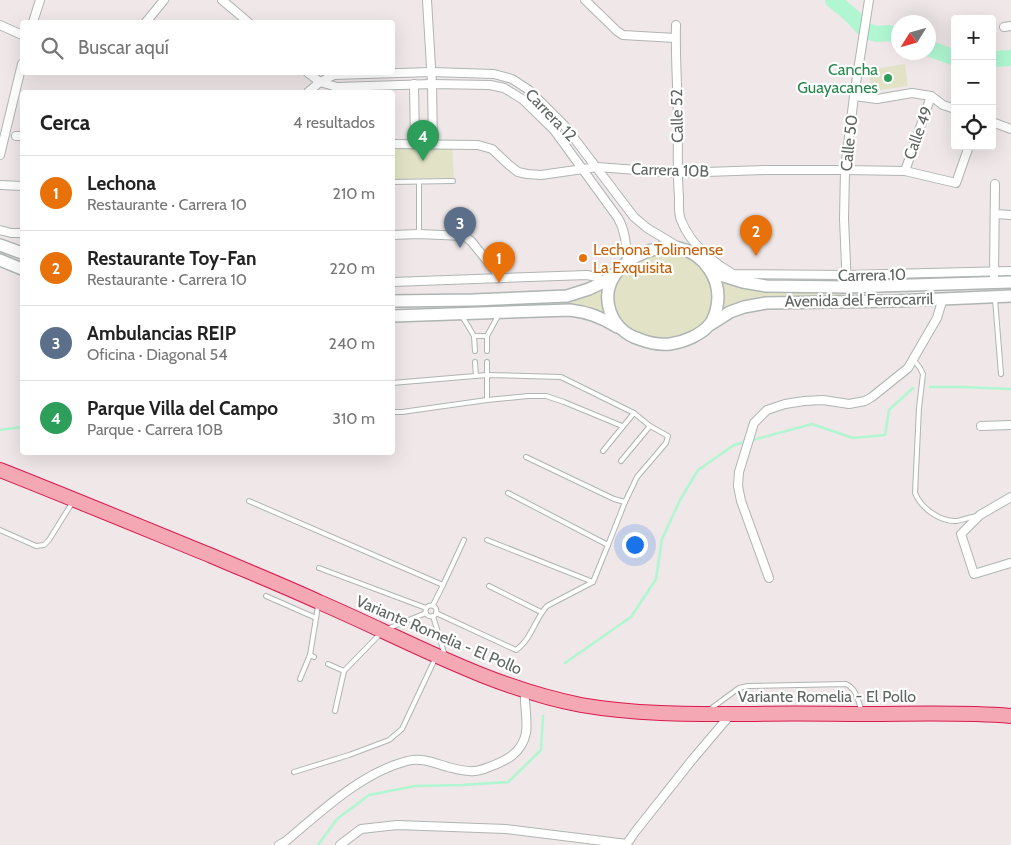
<!DOCTYPE html>
<html lang="es">
<meta charset="utf-8">
<style>
body{margin:0;font-family:Cabin,sans-serif;background:#f6f6f6;color:#222}
.controls{position:absolute;right:15px;top:15px;display:grid;overflow:hidden;border-radius:5px;box-shadow:0 5px 20px #0002}
.controls button{width:45px;height:45px;display:grid;place-items:center;padding:0;border:0;border-bottom:1px solid #e0e0e0;background:#fff;color:#222;font:25px sans-serif}
.compass{position:absolute;left:891px;top:15px;width:45px;height:45px;border-radius:50%;background:#fff;box-shadow:0 5px 20px #0002;rotate:233deg}
.you{position:absolute;left:634px;top:544px;width:18px;height:18px;margin:-12px;border:4px solid #fff;border-radius:50%;background:#1a73e8;box-shadow:0 0 0 8px #1a73e833}
.badge{display:grid;place-items:center;width:32px;height:32px;border-radius:50%;background:#0b8043;color:#fff;font-size:16px;font-weight:700}
.pin{position:absolute;translate:-50% -41px;filter:drop-shadow(0 1px 2px #0008)}
.pin::after{content:'';position:absolute;top:26px;width:18px;height:15px;background:inherit;clip-path:polygon(0 0,100% 0,50% 100%)}
.list{margin:0;padding:0;list-style:none}
h2{display:flex;justify-content:space-between;align-items:center;height:65px;margin:0;padding:0 20px;font-size:21px}
h2 small{font-size:16px;font-weight:400;color:#767676}
.list li{display:grid;grid-template-columns:32px 1fr auto;gap:15px;align-items:center;box-sizing:border-box;height:75px;padding:0 20px;border-top:1px solid #e0e0e0}
.list b{display:block;font-size:19px;white-space:nowrap}
.list p{margin:0;font-size:16px;white-space:nowrap;color:#767676}
.list em{font-size:16px;font-style:normal;color:#767676}
.icon{flex:none;width:28px;height:28px;fill:none;stroke:currentColor;stroke-width:2;stroke-linecap:round;stroke-linejoin:round}
.map{position:relative;flex:none;width:1011px;height:845px;overflow:hidden}
.search{position:absolute;background:#fff;box-shadow:0 5px 20px #0002;left:20px;top:20px;width:375px;height:55px;display:flex;align-items:center;gap:12px;box-sizing:border-box;padding:0 18px;border-radius:5px;color:#767676;font-size:19px}
.panel{position:absolute;background:#fff;box-shadow:0 5px 20px #0002;left:20px;top:90px;width:375px;height:365px;border-radius:5px}
.map>svg:first-child{display:block}
.green{fill:#e2e3c6}
.lines{fill:none;stroke-linecap:round;stroke-linejoin:round}
.stream{stroke:#aff6d1;stroke-width:2.5}
.river{stroke:#aff6d1;stroke-width:16}
.service-casing{stroke:#afb5b3;stroke-width:6}
.minor-casing{stroke:#afb5b3;stroke-width:10}
.secondary-casing{stroke:#aeb5b2;stroke-width:14}
.trunk-casing{stroke:#dc194d;stroke-width:16}
.service{stroke:#fff;stroke-width:4}
.minor{stroke:#fff;stroke-width:8}
.secondary{stroke:#fff;stroke-width:11}
.trunk{stroke:#f4a8b4;stroke-width:14}
.leisure-dot{fill:#2e9e5b;stroke:#fff;stroke-width:2}
.food-dot{fill:#e8710a;stroke:#fff;stroke-width:2}
.labels{text-anchor:middle;dominant-baseline:central;stroke-width:4.5;stroke-linejoin:round;paint-order:stroke}
.leisure-label{font-size:16px;fill:#27864d;stroke:#fff;text-anchor:end}
.street-label{font-size:16px;fill:#5e6562;stroke:#fff}
.food-label{font-size:16px;fill:#c56008;stroke:#fff;text-anchor:start}
</style>
<div class="map">
<svg width="1011" height="845" viewBox="0 0 1011 845">
<rect width="100%" height="100%" fill="#efe7e8"/>
<!-- green -->
<g class="green">
<polygon points="905,64 908,86 872,91 868,70"/>
<polygon points="392,144 452,144 454,178 393,179"/>
<polygon points="667,247 743,282 847,287 850,301 756,304 702,331 658,344 604,319 554,309 553,297 567,296 621,267"/>
</g>
<g class="lines">
<!-- stream -->
<g class="stream">
<polyline points="930,387 962,387 1011,389"/>
<polyline points="0,430 22,427"/>
<polyline points="565,663 631,617 656,579 662,539 680,500 698,470 734,445 812,424 853,438 885,435 889,410 913,388"/>
<polyline points="318,845 337,819 369,795 415,786 462,785 508,782 541,750 543,716"/>
</g>
<!-- river -->
<g class="river">
<polyline points="833,0 852,16 866,31 877,34 889,33 898,36"/>
<polyline points="928,48 955,58"/>
<polyline points="992,59 1011,58"/>
</g>
<!-- service casing -->
<g class="service-casing">
<g id="service">
<polyline points="392,182 453,181"/>
<polyline points="419,182 419,234"/>
<polyline points="995,299 1001,374"/>
<polyline points="462,316 474,336 475,351"/>
<polyline points="474,336 487,336"/>
<polyline points="487,351 487,336 499,314"/>
<path d="M914,360L920,368L923,374L919,408L915,493C921,508 940,522 957,521C963,520 970,517 977,516"/>
<polyline points="475,362 476,376"/>
<polyline points="487,362 487,400 528,396 546,396 564,402 622,426"/>
<polyline points="392,383 487,375 561,377 634,413 650,426 668,436 666,443 637,477 625,502 614,499 526,457"/>
<polyline points="392,412 402,412 487,400"/>
<polyline points="603,451 634,413"/>
<polyline points="621,461 650,426"/>
<polyline points="508,493 608,545 625,502"/>
<polyline points="249,501 443,585 433,605"/>
<polyline points="0,530 36,546 44,545 49,540 72,503"/>
<polyline points="487,540 593,582 608,545"/>
<polyline points="319,568 426,608"/>
<polyline points="443,585 464,540"/>
<polyline points="489,586 541,612"/>
<polyline points="266,596 316,618"/>
<circle cx="431" cy="611" r="5.5"/>
<path d="M436,613L516,650C531,640 535,619 547,606L593,582"/>
<polyline points="433,616 445,656"/>
<polyline points="387,629 426,613"/>
<polyline points="314,657 310,655 318,606"/>
<polyline points="328,664 344,671 381,633"/>
<polyline points="300,679 310,655"/>
<path d="M709,710L739,688L748,686L846,684C857,689 858,701 862,712"/>
<polyline points="335,711 344,671"/>
<polyline points="294,772 349,755 389,740 402,729 435,659"/>
</g>
</g>
<!-- minor casing -->
<g class="minor-casing">
<g id="minor">
<polyline points="222,0 248,22"/>
<polyline points="427,0 432,84 433,144"/>
<polyline points="585,0 617,31 623,35 675,38"/>
<polyline points="33,22 40,0"/>
<polyline points="146,22 164,0"/>
<polyline points="0,25 22,35"/>
<path d="M676,25C675,58 678,91 678,124C678,149 677,173 679,197C679,204 678,213 681,220C690,244 711,261 733,274L846,275L1011,271"/>
<polyline points="1004,27 1011,26"/>
<path d="M307,72L320,82L337,87L432,84L490,85L504,88L522,99L554,130L618,218C626,232 626,246 627,262"/>
<polyline points="414,84 415,144"/>
<polyline points="308,92 320,82 334,75 431,72 494,74 512,79 529,90 564,125 634,217 647,228 677,246"/>
<polyline points="854,96 877,99 912,93 931,96 943,105 955,109"/>
<polyline points="992,122 1011,129"/>
<polyline points="16,136 22,136"/>
<polyline points="392,144 478,145 492,149 509,165 518,172 527,174 541,175 597,167 677,173 766,170 845,170 905,171 956,183 969,146"/>
<polyline points="0,155 22,64"/>
<polyline points="905,171 931,96"/>
<polyline points="0,185 22,186"/>
<polyline points="995,214 1011,215"/>
<polyline points="0,230 11,233 22,233"/>
<polyline points="392,235 419,234 464,236 471,241 501,278"/>
<polyline points="994,276 995,184"/>
<polyline points="392,282 587,275 597,277 604,282"/>
<polyline points="847,287 844,219 845,170 854,96 869,0"/>
<polyline points="981,426 1011,425"/>
<polyline points="1010,563 974,574 961,534 980,515 1011,497"/>
<polyline points="769,578 741,501 738,486 739,472 754,423 767,410 785,404 804,401 823,400 849,404 865,401 872,397 908,368 937,318 943,298"/>
<path d="M279,845L286,841C322,811 361,773 407,761C421,757 434,763 448,767C456,769 465,772 474,771C479,771 484,769 489,767C506,761 522,753 526,733C528,720 524,704 525,691"/>
<polyline points="340,845 361,829 397,825 506,829 627,844"/>
<polyline points="626,845 635,832 692,760 731,714"/>
</g>
</g>
<!-- secondary casing -->
<g class="secondary-casing">
<g id="secondary">
<polyline points="0,245 22,253"/>
<path d="M660,248C666,247 673,247 679,248C705,254 722,281 717,306C716,312 714,319 710,324C701,335 684,342 670,344C659,345 649,343 639,339C626,335 615,325 610,311C599,277 630,254 660,248Z"/>
<polyline points="0,260 22,269"/>
<polyline points="710,269 717,274 743,282 766,286 847,287 1011,282"/>
<polyline points="392,301 473,300 567,296 589,289 604,282 613,275"/>
<path d="M392,316L570,310C588,312 602,317 617,327"/>
<polyline points="711,324 730,312 744,307 766,303 896,301 1011,296"/>
</g>
</g>
<!-- trunk casing -->
<g class="trunk-casing">
<path id="trunk" d="M0,470C71,498 141,527 212,556C247,571 284,586 319,602C405,639 488,687 581,705C639,715 697,714 756,714C793,713 830,714 867,714C915,714 963,712 1011,716"/>
</g>
<!-- service -->
<use href="#service" class="service"/>
<!-- minor -->
<use href="#minor" class="minor"/>
<!-- secondary -->
<use href="#secondary" class="secondary"/>
<!-- trunk -->
<use href="#trunk" class="trunk"/>
</g>
<!-- markers -->
<circle class="leisure-dot" cx="888" cy="78" r="5"/>
<circle class="food-dot" cx="583" cy="258" r="5"/>
<g class="labels">
<!-- leisure labels -->
<g class="leisure-label">
<text x="878" y="69">Cancha<tspan x="878" dy="18">Guayacanes</tspan></text>
</g>
<!-- street labels -->
<g class="street-label">
<text transform="translate(551 115) rotate(46)">Carrera 12</text>
<text transform="translate(677 116) rotate(-91)">Calle 52</text>
<text transform="translate(918 133) rotate(-70)">Calle 49</text>
<text transform="translate(849 143) rotate(-84)">Calle 50</text>
<text transform="translate(670 170) rotate(2)">Carrera 10B</text>
<text transform="translate(872 275) rotate(-1)">Carrera 10</text>
<text transform="translate(859 300) rotate(-1)">Avenida del Ferrocarril</text>
<text transform="translate(439 635) rotate(23)">Variante Romelia - El Pollo</text>
<text x="827" y="696">Variante Romelia - El Pollo</text>
</g>
<!-- food labels -->
<g class="food-label">
<text x="593" y="249">Lechona Tolimense<tspan x="593" dy="18">La Exquisita</tspan></text>
</g>
</g>
</svg>
<div class="controls">
<button>+</button>
<button>−</button>
<button><svg class="icon" aria-label="locate" viewBox="0 0 24 24"><circle cx="12" cy="12" r="6"/><path d="M12 2v4M12 18v4M2 12h4M18 12h4"/></svg></button>
</div>
<svg class="compass" viewBox="-18 -18 36 36"><path d="M0-13l5 13h-10z" fill="#e53935"/><path d="M0 13l5-13h-10z" fill="#767676"/></svg>
<div class="you"></div>
<div class="pin badge" style="left:499px;top:283px;background:#e8710a">1</div>
<div class="pin badge" style="left:756px;top:256px;background:#e8710a">2</div>
<div class="pin badge" style="left:460px;top:248px;background:#5c6f8a">3</div>
<div class="pin badge" style="left:423px;top:161px;background:#2e9e5b">4</div>
<div class="search"><svg class="icon" aria-label="search" viewBox="0 0 24 24"><circle cx="10" cy="10" r="6"/><path d="M15 15l6 6"/></svg>Buscar aquí</div>
<section class="panel">
<h2>Cerca<small>4 resultados</small></h2>
<ul class="list">
<li><span class="badge" style="background:#e8710a">1</span><div><b>Lechona</b><p>Restaurante · Carrera 10</p></div><em>210 m</em></li>
<li><span class="badge" style="background:#e8710a">2</span><div><b>Restaurante Toy-Fan</b><p>Restaurante · Carrera 10</p></div><em>220 m</em></li>
<li><span class="badge" style="background:#5c6f8a">3</span><div><b>Ambulancias REIP</b><p>Oficina · Diagonal 54</p></div><em>240 m</em></li>
<li><span class="badge" style="background:#2e9e5b">4</span><div><b>Parque Villa del Campo</b><p>Parque · Carrera 10B</p></div><em>310 m</em></li>
</ul>
</section>
</div>
